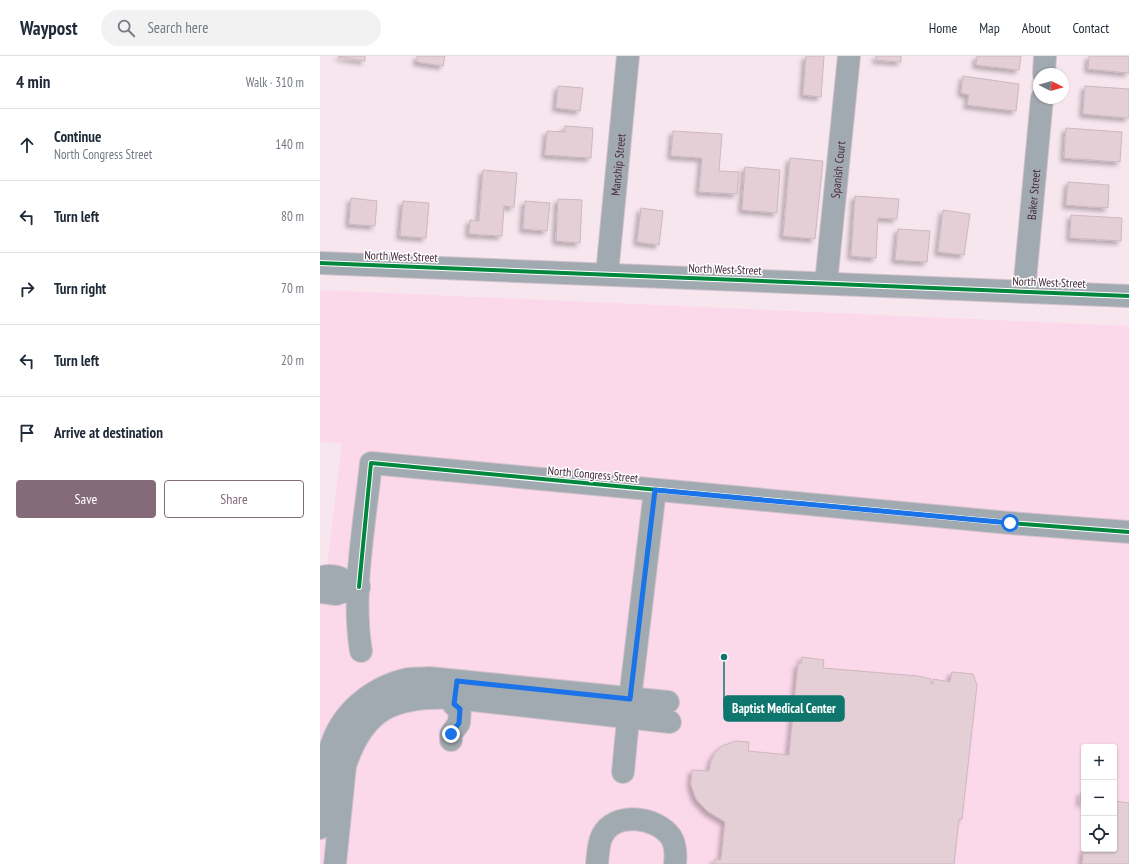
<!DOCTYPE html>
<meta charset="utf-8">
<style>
body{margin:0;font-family:"PT Sans Narrow",sans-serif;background:#f2f2f3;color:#1f2937}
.controls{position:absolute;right:12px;bottom:12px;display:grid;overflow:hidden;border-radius:4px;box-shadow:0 1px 3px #0004}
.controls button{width:36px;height:36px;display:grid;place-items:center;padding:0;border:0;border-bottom:1px solid #e0e1e3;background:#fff;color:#1f2937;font:20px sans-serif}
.compass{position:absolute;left:713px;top:12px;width:36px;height:36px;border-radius:50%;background:#fff;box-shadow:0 1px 3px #0004;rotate:96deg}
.stop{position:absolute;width:12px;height:12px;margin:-9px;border:3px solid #1a73e8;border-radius:50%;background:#fff}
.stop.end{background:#1a73e8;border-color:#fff;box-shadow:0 1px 4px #0008}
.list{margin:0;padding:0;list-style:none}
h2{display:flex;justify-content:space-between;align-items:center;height:52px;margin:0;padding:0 16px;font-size:17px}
h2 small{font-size:13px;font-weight:400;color:#747a83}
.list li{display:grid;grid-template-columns:26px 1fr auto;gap:12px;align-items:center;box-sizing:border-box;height:72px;padding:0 16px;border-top:1px solid #e0e1e3}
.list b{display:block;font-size:15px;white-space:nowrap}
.list p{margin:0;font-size:13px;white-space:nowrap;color:#747a83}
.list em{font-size:13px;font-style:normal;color:#747a83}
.actions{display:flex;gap:8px;padding:12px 16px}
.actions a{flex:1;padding:9px 0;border:1px solid #856b79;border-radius:4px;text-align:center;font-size:14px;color:#856b79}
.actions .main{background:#856b79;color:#fff}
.icon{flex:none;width:22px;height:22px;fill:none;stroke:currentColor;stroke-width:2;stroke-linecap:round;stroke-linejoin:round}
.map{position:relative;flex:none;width:809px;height:808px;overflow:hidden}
header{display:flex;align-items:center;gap:24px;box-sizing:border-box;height:56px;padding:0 20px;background:#fff;border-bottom:1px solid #e0e1e3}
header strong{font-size:19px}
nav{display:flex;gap:22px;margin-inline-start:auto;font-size:14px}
.search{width:280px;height:36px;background:#f2f2f3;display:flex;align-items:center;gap:10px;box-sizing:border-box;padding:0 14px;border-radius:22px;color:#747a83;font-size:15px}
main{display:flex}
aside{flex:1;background:#fff}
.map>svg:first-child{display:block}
.built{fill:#fcd8eb;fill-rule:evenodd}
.building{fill:#e4cfd6;stroke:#ceb7be;filter:url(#shadow)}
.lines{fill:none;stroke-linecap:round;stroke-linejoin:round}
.minor-casing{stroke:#d3c2cb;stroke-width:24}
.minor{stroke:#a2aab1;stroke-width:22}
.cycleway-casing{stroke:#fff;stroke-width:6}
.cycleway{stroke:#00873e;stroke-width:4}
.route{stroke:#1a73e8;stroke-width:5}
.labels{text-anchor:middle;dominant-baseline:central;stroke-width:3;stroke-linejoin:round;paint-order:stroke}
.street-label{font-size:12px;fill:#47293a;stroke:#fff}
.leader{fill:none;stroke:#0f766e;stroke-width:1.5}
.callout-dot{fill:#0f766e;stroke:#fff;stroke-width:1.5}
.callout{fill:#0f766e;stroke:#0f766e;stroke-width:1.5}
.callout-label{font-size:13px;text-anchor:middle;font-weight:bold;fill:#fff}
</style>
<header>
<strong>Waypost</strong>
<div class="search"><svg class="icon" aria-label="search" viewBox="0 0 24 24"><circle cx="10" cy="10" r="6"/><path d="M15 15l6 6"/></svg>Search here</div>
<nav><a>Home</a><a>Map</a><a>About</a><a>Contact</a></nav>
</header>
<main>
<aside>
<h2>4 min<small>Walk · 310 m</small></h2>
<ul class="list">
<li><svg class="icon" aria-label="ahead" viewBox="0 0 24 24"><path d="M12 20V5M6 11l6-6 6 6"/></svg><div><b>Continue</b><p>North Congress Street</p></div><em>140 m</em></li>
<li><svg class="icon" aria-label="left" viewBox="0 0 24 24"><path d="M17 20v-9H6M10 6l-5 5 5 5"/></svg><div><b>Turn left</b></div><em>80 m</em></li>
<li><svg class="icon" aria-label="right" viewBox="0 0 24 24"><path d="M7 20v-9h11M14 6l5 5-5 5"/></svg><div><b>Turn right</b></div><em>70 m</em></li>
<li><svg class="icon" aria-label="left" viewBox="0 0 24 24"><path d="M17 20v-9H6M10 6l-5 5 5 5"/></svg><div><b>Turn left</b></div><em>20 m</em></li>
<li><svg class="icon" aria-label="arrive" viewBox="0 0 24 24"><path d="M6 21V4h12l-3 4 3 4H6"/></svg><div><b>Arrive at destination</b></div></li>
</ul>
<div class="actions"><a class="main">Save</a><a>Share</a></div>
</aside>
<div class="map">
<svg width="809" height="808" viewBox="0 0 809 808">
<defs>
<filter id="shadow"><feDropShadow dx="-3.5" dy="3.5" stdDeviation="2" flood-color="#0004"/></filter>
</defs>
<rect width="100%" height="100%" fill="#f8e6ef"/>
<!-- built -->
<path class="built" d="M0,234L809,270V808H0V511H7L22,387L0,386ZM764,691H794V793H764Z"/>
<!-- building -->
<g class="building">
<polygon points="19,0 45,0 45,5 18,1"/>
<polygon points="97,0 125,0 123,10 97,6"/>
<polygon points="486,0 504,0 501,41 483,39"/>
<polygon points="556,0 581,0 581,6 556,4"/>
<polygon points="657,0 701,0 699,14 656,9"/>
<polygon points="769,0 809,0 809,17 768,13"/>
<polygon points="643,20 699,28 696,55 647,49 649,39 641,37"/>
<polygon points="238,30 263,32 260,55 236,52"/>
<polygon points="765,30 809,33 809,62 763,58"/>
<polygon points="245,70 273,72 271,102 225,99 227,75 245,76"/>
<polygon points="746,72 802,76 800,106 744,102"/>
<polygon points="353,75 402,78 399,115 419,116 417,138 379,136 382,102 351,100"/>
<polygon points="470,102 503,105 495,183 463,180"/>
<polygon points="425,111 460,114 457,157 422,154"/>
<polygon points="163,114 197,117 194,151 184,150 182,180 149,178 150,164 159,165"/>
<polygon points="748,126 789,129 788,152 746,149"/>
<polygon points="535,140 579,143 577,163 558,162 556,202 531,200"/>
<polygon points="31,142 57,145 55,170 29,168"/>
<polygon points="238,143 262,144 260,187 236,185"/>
<polygon points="83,145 109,147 106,182 80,180"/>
<polygon points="205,145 230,147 227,175 203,173"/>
<polygon points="321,152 343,155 339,189 317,186"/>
<polygon points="623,154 650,158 644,199 618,196"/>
<polygon points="751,159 802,162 801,185 750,182"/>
<polygon points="578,173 610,175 607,206 575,204"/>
<polygon points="482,601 504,604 503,612 598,620 611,623 610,627 613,628 613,623 630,626 632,616 653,618 657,629 642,763 639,763 634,808 394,808 395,803 401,804 405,766 387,755 376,743 371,729 372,714 389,715 391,705 395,697 402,690 416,685 429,686 428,695 469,699 478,608 481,608"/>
<polygon points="761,736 764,736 764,747 760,747"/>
<polygon points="794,745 809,747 809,808 762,808 764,793 794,793"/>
</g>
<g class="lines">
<!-- minor casing -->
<g class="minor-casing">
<g id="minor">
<polyline points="724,18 725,0"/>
<polyline points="0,207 809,240"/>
<path id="s1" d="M287,218L308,0"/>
<path id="s2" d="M506,227L529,0"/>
<path id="s3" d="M704,235L722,42"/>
<path d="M0,522C14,516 26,525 39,531"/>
<polyline points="0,536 16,538 39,531"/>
<path d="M41,595C31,537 45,466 51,407L690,467L809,476"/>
<polyline points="131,684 131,678 139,667 140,653 134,649"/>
<polyline points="303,716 310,643 335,434"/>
<path d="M0,772C3,746 3,719 10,694C20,657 52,631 88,623C94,622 102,623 109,622L348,646"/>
<path d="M15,808L25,710C44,651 76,639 135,642L350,666"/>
<path d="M277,808C278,799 278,788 282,780C294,755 336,760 351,781C356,789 356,799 355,808"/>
</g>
</g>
<!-- minor -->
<use href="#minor" class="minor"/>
<!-- cycleway casing -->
<g class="cycleway-casing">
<g id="cycleway">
<polyline points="0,207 809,240"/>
<polyline points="39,531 51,407 690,467 809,476"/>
</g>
</g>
<!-- cycleway -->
<use href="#cycleway" class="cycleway"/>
</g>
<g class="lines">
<!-- route -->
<polyline class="route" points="131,678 139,667 140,653 134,648 137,625 310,643 335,434 690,467"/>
</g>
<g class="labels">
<!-- street labels -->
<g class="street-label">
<text stroke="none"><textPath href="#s1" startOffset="110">Manship Street</textPath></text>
<text stroke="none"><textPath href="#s2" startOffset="114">Spanish Court</textPath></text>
<text stroke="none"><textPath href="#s3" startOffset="97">Baker Street</textPath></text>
<text transform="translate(81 200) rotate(2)">North West Street</text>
<text transform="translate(405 213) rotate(2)">North West Street</text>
<text transform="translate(729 226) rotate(2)">North West Street</text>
<text transform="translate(273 418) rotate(5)">North Congress Street</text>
</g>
</g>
<!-- callouts -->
<path class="leader" d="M404 601L404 653"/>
<circle class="callout-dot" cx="404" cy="601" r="4"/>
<rect class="callout" x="404" y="640" width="120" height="25" rx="4"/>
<g class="callout-label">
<text x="464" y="657">Baptist Medical Center</text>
</g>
</svg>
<div class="controls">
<button>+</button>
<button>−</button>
<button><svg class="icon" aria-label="locate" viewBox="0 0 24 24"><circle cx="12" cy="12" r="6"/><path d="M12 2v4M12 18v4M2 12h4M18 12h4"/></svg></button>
</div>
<svg class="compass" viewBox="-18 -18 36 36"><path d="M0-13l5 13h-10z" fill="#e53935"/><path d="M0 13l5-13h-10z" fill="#747a83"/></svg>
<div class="stop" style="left:690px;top:467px"></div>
<div class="stop end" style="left:131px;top:678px"></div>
</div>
</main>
